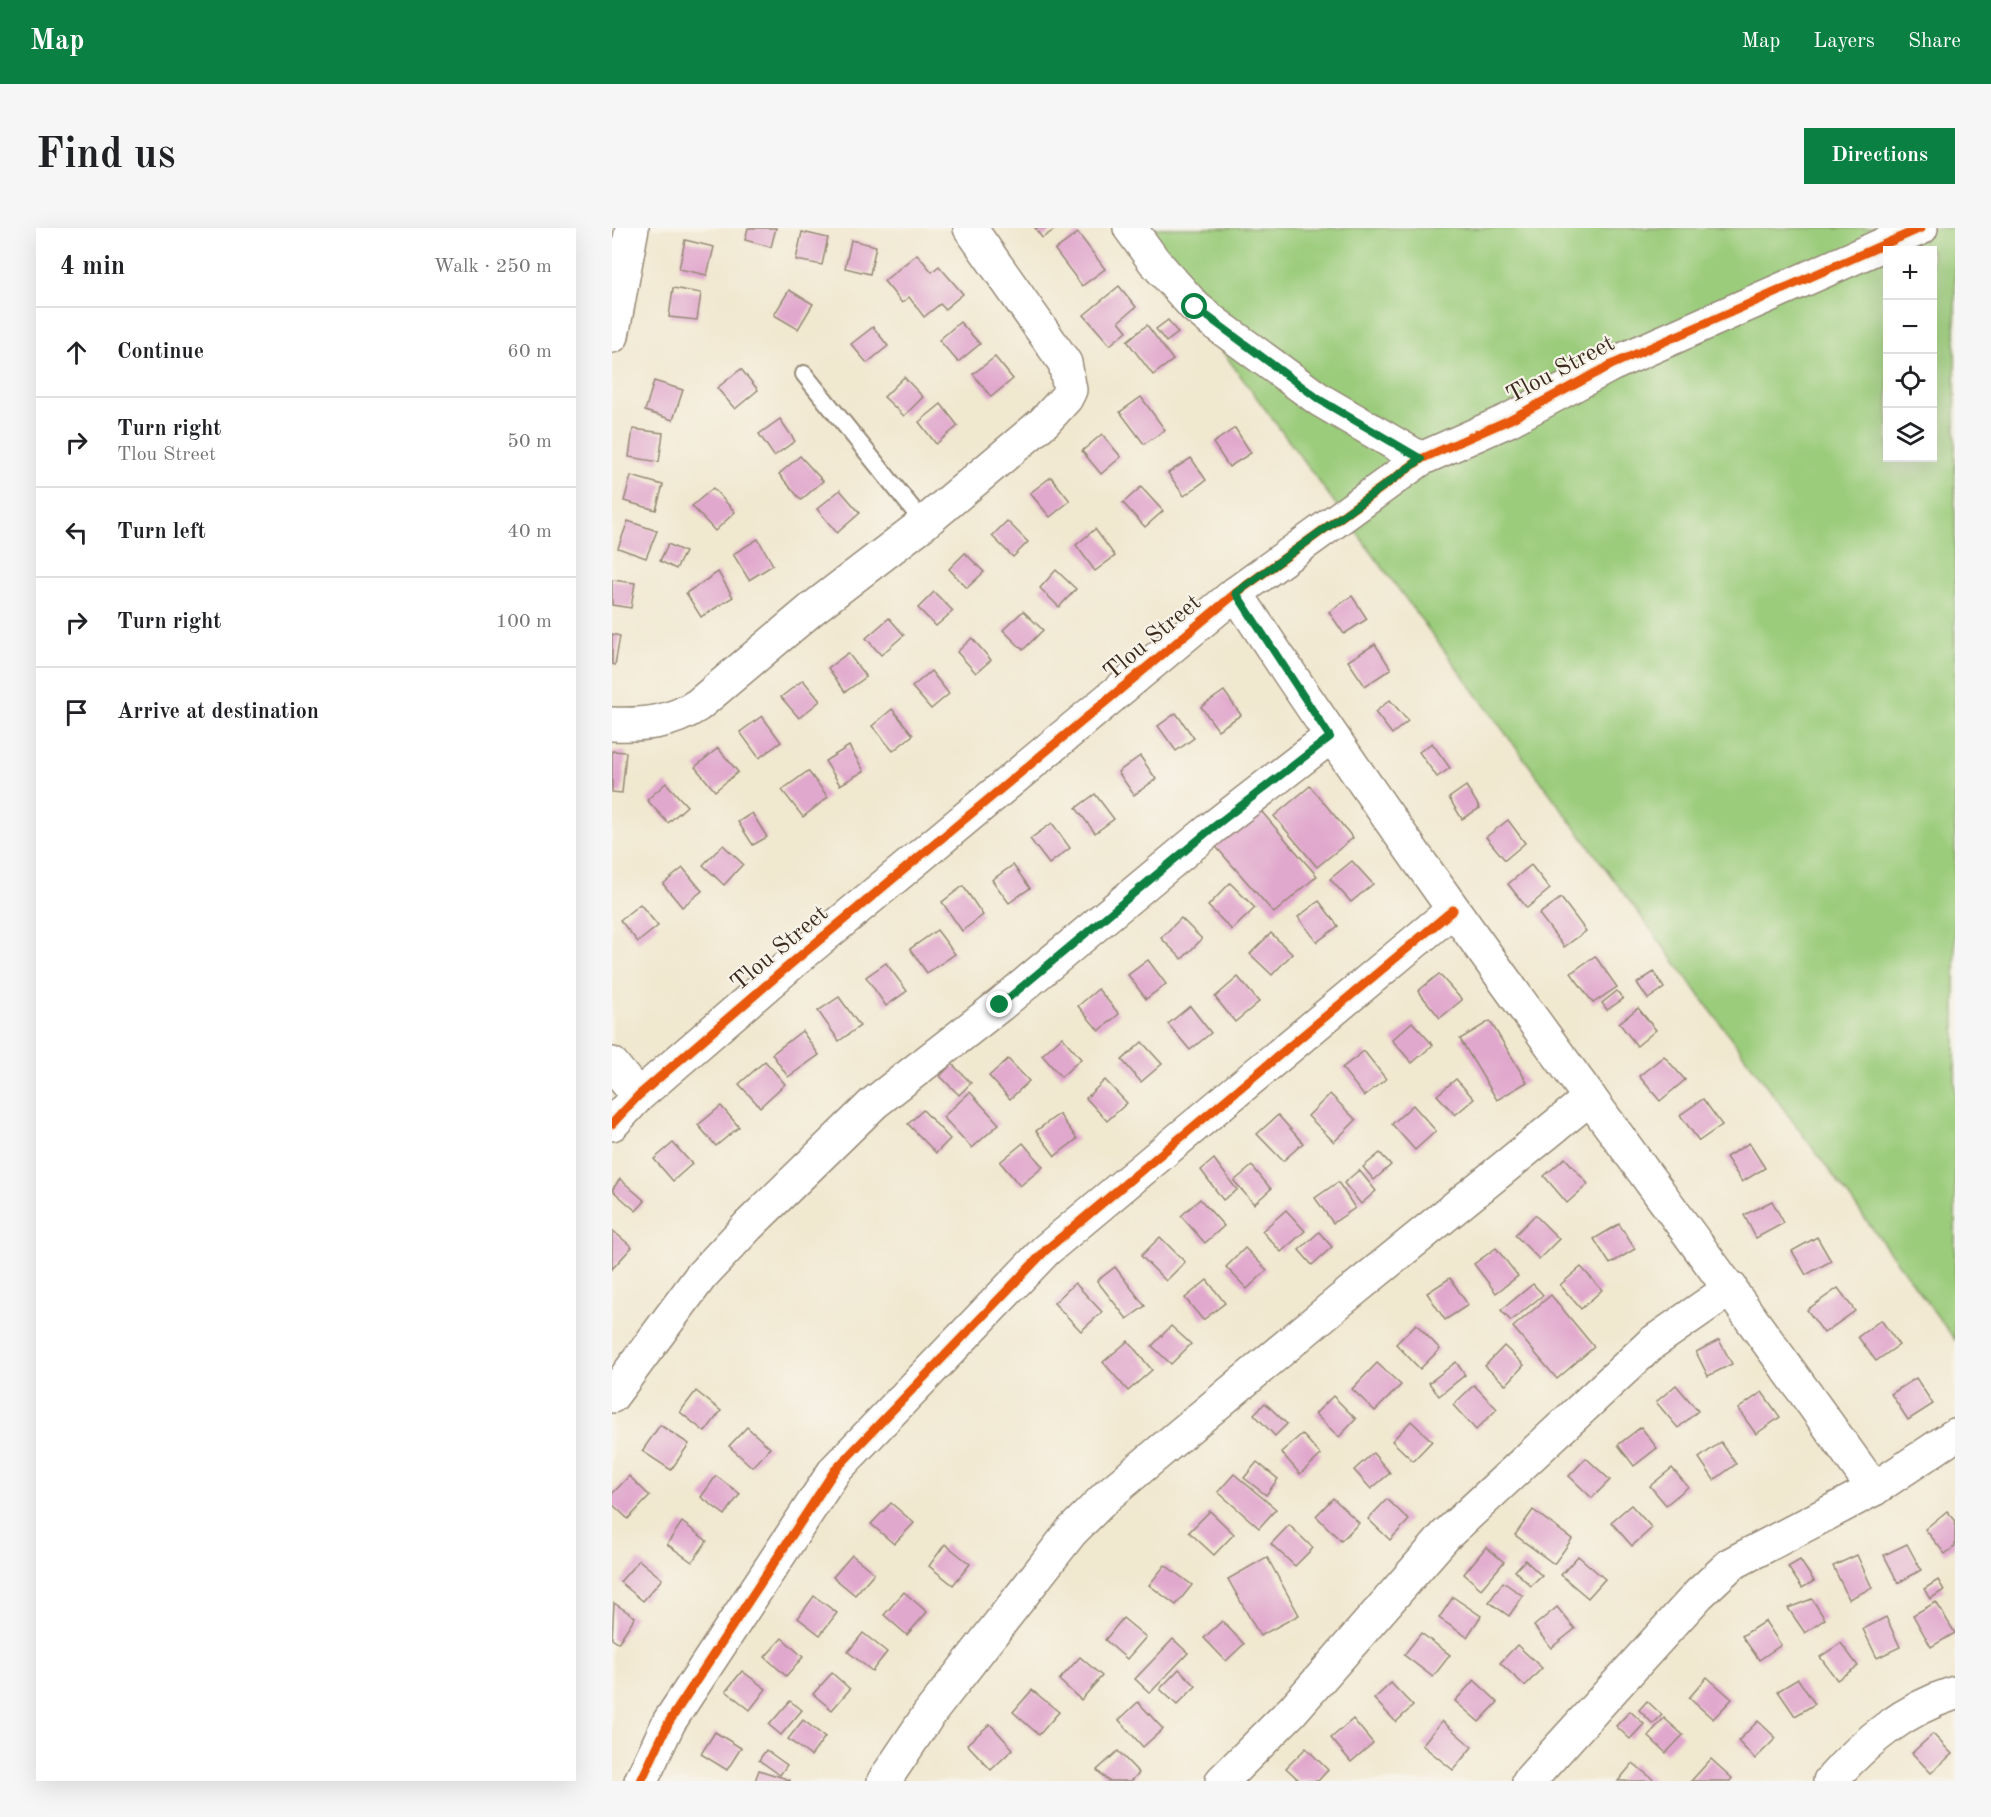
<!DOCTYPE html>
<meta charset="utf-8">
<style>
body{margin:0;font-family:"Old Standard TT",serif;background:#f6f6f6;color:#202124}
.controls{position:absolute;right:18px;top:18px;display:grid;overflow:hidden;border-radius:0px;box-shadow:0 6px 24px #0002}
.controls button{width:54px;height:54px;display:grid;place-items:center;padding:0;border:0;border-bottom:2px solid #e0e0e0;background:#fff;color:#202124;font:30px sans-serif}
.stop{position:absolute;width:18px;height:18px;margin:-14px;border:4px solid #0b8043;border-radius:50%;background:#fff}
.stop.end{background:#0b8043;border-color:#fff;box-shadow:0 2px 6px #0008}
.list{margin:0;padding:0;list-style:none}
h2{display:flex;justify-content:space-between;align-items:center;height:78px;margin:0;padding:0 24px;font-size:26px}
h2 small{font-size:20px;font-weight:400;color:#757577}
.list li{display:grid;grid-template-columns:39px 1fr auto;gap:18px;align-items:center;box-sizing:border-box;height:90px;padding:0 24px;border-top:2px solid #e0e0e0}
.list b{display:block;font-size:22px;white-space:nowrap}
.list p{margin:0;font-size:20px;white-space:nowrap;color:#757577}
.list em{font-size:20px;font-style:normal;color:#757577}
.icon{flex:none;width:33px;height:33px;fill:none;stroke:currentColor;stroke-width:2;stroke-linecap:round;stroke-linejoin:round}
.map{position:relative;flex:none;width:1343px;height:1553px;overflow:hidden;border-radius:0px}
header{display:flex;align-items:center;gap:36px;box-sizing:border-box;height:84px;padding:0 30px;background:#0b8043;color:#fff}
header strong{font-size:28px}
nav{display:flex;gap:33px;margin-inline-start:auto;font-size:21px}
.intro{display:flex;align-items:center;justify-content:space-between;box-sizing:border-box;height:144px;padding:0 36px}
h1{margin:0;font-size:42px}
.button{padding:15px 27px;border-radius:0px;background:#0b8043;color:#fff;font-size:21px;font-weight:700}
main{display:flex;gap:36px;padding:0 36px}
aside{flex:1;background:#fff;border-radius:0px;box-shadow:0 6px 24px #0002}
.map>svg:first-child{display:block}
.green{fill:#9bcc7c;stroke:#6b7b4d;stroke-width:1.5;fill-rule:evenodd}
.building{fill:#e1a8cd}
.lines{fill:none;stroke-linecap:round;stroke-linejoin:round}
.lane-casing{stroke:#968977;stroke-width:20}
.street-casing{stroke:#968977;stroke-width:36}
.secondary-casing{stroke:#968977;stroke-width:36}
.lane{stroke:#fff;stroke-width:16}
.street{stroke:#fff;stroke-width:33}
.secondary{stroke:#fff;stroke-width:33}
.cycleway-casing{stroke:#f7f3e8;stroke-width:13}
.cycleway{stroke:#e8590c;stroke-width:9}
.route{stroke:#0b8043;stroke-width:8}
.labels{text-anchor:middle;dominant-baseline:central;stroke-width:4.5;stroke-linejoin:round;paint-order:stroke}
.street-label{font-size:24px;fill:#3b2a1e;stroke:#f7f3e8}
</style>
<header>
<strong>Map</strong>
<nav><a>Map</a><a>Layers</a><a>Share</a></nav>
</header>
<div class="intro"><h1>Find us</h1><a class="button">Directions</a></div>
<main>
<aside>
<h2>4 min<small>Walk · 250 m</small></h2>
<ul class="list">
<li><svg class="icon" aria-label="ahead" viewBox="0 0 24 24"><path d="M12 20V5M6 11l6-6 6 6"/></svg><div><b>Continue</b></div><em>60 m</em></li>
<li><svg class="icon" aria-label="right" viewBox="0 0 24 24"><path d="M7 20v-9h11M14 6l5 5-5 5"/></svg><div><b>Turn right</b><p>Tlou Street</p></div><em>50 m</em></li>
<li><svg class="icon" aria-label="left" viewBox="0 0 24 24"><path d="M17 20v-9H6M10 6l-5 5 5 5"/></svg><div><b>Turn left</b></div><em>40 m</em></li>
<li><svg class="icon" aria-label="right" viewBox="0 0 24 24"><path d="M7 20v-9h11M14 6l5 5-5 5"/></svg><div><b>Turn right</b></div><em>100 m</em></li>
<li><svg class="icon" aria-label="arrive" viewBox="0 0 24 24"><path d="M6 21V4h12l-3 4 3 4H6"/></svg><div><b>Arrive at destination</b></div></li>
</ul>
</aside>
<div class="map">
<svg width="1343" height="1553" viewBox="0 0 1343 1553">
<rect width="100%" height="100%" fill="#f7f3e8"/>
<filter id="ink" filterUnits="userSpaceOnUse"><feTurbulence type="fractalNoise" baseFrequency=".0167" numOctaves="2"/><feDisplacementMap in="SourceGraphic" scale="12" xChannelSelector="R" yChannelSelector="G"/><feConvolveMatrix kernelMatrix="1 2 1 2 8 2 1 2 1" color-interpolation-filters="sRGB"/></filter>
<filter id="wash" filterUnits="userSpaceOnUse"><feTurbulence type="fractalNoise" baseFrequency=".008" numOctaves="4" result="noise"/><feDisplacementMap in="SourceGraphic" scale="24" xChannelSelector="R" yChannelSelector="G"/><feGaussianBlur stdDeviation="1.35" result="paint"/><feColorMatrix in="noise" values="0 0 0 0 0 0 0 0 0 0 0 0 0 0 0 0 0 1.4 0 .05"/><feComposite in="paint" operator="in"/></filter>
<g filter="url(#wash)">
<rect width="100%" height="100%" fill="#f1e8d0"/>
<!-- green -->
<path class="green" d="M519,0H1343V1112ZM1276,22H1320V230H1276Z"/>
<g id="blocks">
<!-- building -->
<g class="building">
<polygon points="136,0 164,0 159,19 133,12"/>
<polygon points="423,0 445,0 430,10"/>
<polygon points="190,4 216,10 210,37 184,32"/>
<polygon points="466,5 493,41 470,58 443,22"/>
<polygon points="73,12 102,19 95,47 67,41"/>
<polygon points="239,12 264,18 258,46 233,40"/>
<polygon points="305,26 320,44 327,38 351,66 333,81 328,76 312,89 297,69 290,75 272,53"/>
<polygon points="507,58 524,79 507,93 515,103 498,117 472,87"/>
<polygon points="61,60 89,65 85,92 57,89"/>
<polygon points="177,62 201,76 186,101 162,87"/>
<polygon points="556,92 566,105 554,114 544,101"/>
<polygon points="348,94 368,116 346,134 327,112"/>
<polygon points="535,97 561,132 541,147 515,113"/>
<polygon points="261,99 276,118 255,135 239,116"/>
<polygon points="383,129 401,151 379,169 361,146"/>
<polygon points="129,141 146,162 123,181 105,160"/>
<polygon points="292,149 311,169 292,188 272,169"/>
<polygon points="42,153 71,162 61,192 33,183"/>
<polygon points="529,169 553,202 532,216 508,184"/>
<polygon points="329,176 346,198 324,216 307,194"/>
<polygon points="168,191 183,213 162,228 147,206"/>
<polygon points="623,200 639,225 617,239 601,215"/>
<polygon points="21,201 51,205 47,234 17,229"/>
<polygon points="490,206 509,229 489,246 470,223"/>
<polygon points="188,228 211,253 189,272 167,246"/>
<polygon points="579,230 594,252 572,268 556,245"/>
<polygon points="19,248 51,257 44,282 12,273"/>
<polygon points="439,249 458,273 438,289 418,265"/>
<polygon points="529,259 551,283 533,299 511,275"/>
<polygon points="101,260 123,284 103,303 80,278"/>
<polygon points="228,262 248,285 225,305 205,281"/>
<polygon points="16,293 45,303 34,330 6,320"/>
<polygon points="395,293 416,314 401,329 380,308"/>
<polygon points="483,301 503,328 483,343 464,317"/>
<polygon points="146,311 161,337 137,352 121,326"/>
<polygon points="56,316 73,324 64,341 48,333"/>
<polygon points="353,325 372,344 355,360 337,341"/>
<polygon points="444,342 464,361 447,379 428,360"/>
<polygon points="106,344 121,369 89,389 74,365"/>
<polygon points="0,352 23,355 19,380 0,377"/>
<polygon points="322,364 341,383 324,398 306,380"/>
<polygon points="740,368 755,391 732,406 717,384"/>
<polygon points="411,383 431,402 411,422 391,402"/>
<polygon points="277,390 292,407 269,427 254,410"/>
<polygon points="0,406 8,408 3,437 0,436"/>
<polygon points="360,410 379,432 364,445 345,424"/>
<polygon points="763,416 779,441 753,458 736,433"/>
<polygon points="236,425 254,449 233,464 216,440"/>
<polygon points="319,443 337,466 319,481 300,459"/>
<polygon points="191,452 208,473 187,490 169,469"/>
<polygon points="612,463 629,487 606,502 589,479"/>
<polygon points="778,472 796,493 780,506 763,484"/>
<polygon points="280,481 301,507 281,523 260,498"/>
<polygon points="564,485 582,510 564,523 546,498"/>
<polygon points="150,488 169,514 147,530 128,504"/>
<polygon points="820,515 838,540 825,549 807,524"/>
<polygon points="237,518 252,543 228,557 213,533"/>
<polygon points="106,520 126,544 103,563 83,539"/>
<polygon points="0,523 14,524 10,565 0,564"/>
<polygon points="528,528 544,551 522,567 506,544"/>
<polygon points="196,543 216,569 191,589 170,562"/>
<polygon points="54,555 75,578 56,595 35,572"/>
<polygon points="698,558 741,610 705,639 662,588"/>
<polygon points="854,558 868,580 850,591 837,570"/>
<polygon points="483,566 502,591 483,605 464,580"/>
<polygon points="643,576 705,648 662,685 599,613"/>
<polygon points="140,585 155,609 141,617 126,594"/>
<polygon points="896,592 913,615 893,632 874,609"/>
<polygon points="440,595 458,620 437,636 418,611"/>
<polygon points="111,617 131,636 112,657 91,637"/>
<polygon points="740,633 761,656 739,674 718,651"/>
<polygon points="401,637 418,660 397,675 380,652"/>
<polygon points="919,637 938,661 915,680 896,656"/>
<polygon points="71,640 90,663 70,679 51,656"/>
<polygon points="618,655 643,680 620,702 596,678"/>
<polygon points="351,658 371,687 350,703 330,674"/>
<polygon points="949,670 974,703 952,719 927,686"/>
<polygon points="707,673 726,698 705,714 686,689"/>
<polygon points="28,676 46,698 26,714 8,692"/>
<polygon points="569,690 590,711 570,731 549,710"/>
<polygon points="325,702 343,726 315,745 298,721"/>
<polygon points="659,705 680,726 660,747 638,726"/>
<polygon points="983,728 1005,759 981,775 959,745"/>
<polygon points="536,732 554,756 534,771 516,747"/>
<polygon points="274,735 295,763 274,778 254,749"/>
<polygon points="1042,744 1052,760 1036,771 1025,755"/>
<polygon points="827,746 850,772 828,790 806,763"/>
<polygon points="626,749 647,774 623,794 603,769"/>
<polygon points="486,761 507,786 487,803 466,778"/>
<polygon points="1005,763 1011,771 995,782 990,775"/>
<polygon points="227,769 248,798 227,813 206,783"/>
<polygon points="578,778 599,805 578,822 556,796"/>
<polygon points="1026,780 1044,802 1025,818 1007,795"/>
<polygon points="878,793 915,854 885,872 848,811"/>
<polygon points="800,794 821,817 800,835 780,812"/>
<polygon points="190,803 207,827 176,849 160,826"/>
<polygon points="450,809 469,831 449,849 430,827"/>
<polygon points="530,814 550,836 529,854 510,832"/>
<polygon points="752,823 774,851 752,868 730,840"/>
<polygon points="1052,828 1073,852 1048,873 1027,848"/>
<polygon points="396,831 417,853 398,871 377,848"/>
<polygon points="153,833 173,856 148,879 127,856"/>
<polygon points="340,836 359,855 347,867 328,848"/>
<polygon points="844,851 862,871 843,887 825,867"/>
<polygon points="493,852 515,875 495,893 474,870"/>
<polygon points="358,864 387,896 360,920 331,889"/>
<polygon points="718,866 744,892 722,914 696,888"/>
<polygon points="1091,871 1110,897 1087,913 1068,887"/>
<polygon points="801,877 824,903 803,922 780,896"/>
<polygon points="109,878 127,899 104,918 86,897"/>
<polygon points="311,882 338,911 324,925 296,896"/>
<polygon points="447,886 465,911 443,928 424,903"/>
<polygon points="666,887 691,915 671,933 645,906"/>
<polygon points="61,915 80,936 61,953 42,931"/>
<polygon points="411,915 431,939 408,958 388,934"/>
<polygon points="1137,915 1153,940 1130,954 1114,929"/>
<polygon points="768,925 779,937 762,952 751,939"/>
<polygon points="953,930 976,956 955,975 932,948"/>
<polygon points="602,931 625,962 611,972 589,942"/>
<polygon points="640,938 659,961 642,976 622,953"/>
<polygon points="747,942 764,963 749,976 732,955"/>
<polygon points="8,951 33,973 24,983 0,962"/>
<polygon points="726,954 743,980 721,995 703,970"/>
<polygon points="588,971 612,998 593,1015 569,988"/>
<polygon points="1160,973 1172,995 1144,1010 1132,987"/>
<polygon points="674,982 693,1003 669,1024 650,1003"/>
<polygon points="923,987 947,1011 927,1031 903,1007"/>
<polygon points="1007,996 1023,1021 998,1036 982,1011"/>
<polygon points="0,1002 20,1019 0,1041"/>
<polygon points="707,1004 720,1019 700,1037 687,1022"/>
<polygon points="548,1009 573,1034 554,1053 529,1028"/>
<polygon points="1205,1009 1219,1033 1194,1047 1180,1023"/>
<polygon points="633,1020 655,1042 635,1061 614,1039"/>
<polygon points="884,1020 906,1048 884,1065 862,1036"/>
<polygon points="503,1039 533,1078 515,1091 485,1053"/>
<polygon points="969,1039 990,1062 969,1081 948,1057"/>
<polygon points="838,1050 856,1077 833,1092 815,1065"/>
<polygon points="595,1052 613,1075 591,1092 573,1070"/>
<polygon points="463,1055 490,1084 469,1103 442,1075"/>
<polygon points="921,1056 931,1067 899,1093 889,1082"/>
<polygon points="1226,1060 1243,1083 1212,1105 1195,1082"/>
<polygon points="939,1067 982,1119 945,1151 901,1099"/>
<polygon points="1269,1092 1287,1117 1264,1133 1246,1109"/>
<polygon points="804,1096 828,1121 808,1141 784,1116"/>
<polygon points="559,1098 579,1116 559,1136 540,1118"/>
<polygon points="1107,1112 1120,1136 1096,1148 1084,1124"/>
<polygon points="516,1113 540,1142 516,1163 491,1134"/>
<polygon points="892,1118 912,1137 894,1157 873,1138"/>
<polygon points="844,1134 853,1147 827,1168 817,1155"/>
<polygon points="765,1135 789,1157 763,1183 740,1161"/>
<polygon points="1304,1150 1321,1176 1296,1192 1279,1166"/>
<polygon points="862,1157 885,1181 864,1202 841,1177"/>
<polygon points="1064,1157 1086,1183 1066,1200 1044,1174"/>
<polygon points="84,1163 109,1183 93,1204 68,1184"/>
<polygon points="1150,1164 1168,1189 1144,1206 1126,1181"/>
<polygon points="721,1168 744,1191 727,1209 703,1186"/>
<polygon points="653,1175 675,1196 663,1208 642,1186"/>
<polygon points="799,1193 820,1213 801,1233 780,1213"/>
<polygon points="48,1197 77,1216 59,1242 30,1223"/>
<polygon points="135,1199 158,1220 140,1239 117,1218"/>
<polygon points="1029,1199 1045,1220 1022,1238 1006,1217"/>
<polygon points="690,1206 709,1227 688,1246 669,1224"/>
<polygon points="1109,1214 1124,1236 1102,1252 1087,1230"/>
<polygon points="761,1225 778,1245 759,1261 742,1242"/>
<polygon points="974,1230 998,1252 980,1270 957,1248"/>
<polygon points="645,1234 666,1251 654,1267 632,1250"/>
<polygon points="1060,1240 1076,1259 1054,1277 1038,1258"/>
<polygon points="622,1246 664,1281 647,1300 606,1264"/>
<polygon points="17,1248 38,1268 16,1291 0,1276 0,1266"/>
<polygon points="104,1248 128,1266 113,1287 89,1269"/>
<polygon points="721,1270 747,1295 729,1313 704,1288"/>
<polygon points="775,1271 797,1292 778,1312 756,1291"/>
<polygon points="279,1275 302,1295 282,1316 259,1296"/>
<polygon points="1019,1277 1040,1300 1020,1318 999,1294"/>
<polygon points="921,1282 960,1311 942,1336 903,1307"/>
<polygon points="598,1283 622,1306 602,1327 577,1304"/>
<polygon points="1335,1283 1343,1292 1343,1318 1333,1326 1313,1301"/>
<polygon points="70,1294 95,1313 80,1334 55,1316"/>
<polygon points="677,1297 701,1320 683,1338 659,1316"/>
<polygon points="333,1316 358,1336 341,1357 317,1338"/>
<polygon points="1295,1316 1309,1342 1286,1355 1272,1327"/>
<polygon points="874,1319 892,1334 869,1361 852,1346"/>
<polygon points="240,1327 262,1345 243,1367 221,1349"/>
<polygon points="1245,1327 1260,1360 1237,1371 1221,1338"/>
<polygon points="966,1328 993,1351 976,1370 949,1347"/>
<polygon points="655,1329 687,1387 648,1408 616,1351"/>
<polygon points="27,1332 50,1351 31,1373 8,1354"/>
<polygon points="913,1332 930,1348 919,1358 903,1343"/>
<polygon points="1188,1332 1202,1353 1190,1360 1176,1339"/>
<polygon points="553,1337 580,1357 564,1377 537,1357"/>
<polygon points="1326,1352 1332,1362 1318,1371 1312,1361"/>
<polygon points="891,1354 911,1368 897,1388 877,1374"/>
<polygon points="292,1364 315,1384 295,1407 272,1387"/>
<polygon points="202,1368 225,1385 208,1407 186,1390"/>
<polygon points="841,1369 869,1388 855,1409 827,1390"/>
<polygon points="1200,1371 1213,1391 1193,1405 1176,1380"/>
<polygon points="1324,1374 1343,1405 1319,1419 1301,1387"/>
<polygon points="2,1375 23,1389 6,1415 0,1411"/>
<polygon points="945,1379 963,1401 939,1420 922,1398"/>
<polygon points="1274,1389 1288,1419 1265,1430 1251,1401"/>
<polygon points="511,1390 534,1409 515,1431 493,1412"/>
<polygon points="610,1393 632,1416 614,1433 592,1410"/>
<polygon points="1153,1393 1169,1417 1147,1432 1130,1408"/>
<polygon points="251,1405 275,1424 260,1443 236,1424"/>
<polygon points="809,1405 838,1427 821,1449 792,1427"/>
<polygon points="170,1410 191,1429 174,1448 153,1429"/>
<polygon points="561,1411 576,1425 538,1465 523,1451"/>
<polygon points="1229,1415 1246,1438 1225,1452 1208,1429"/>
<polygon points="905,1417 930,1440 913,1458 888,1435"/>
<polygon points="468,1429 490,1448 469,1472 447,1452"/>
<polygon points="567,1441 584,1458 565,1477 548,1461"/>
<polygon points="130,1443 154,1461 138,1482 114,1463"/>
<polygon points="220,1445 238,1461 220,1482 201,1466"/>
<polygon points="1095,1449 1120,1471 1101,1491 1077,1470"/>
<polygon points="1186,1451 1203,1476 1183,1488 1166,1463"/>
<polygon points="862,1452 886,1474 867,1494 843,1473"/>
<polygon points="779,1455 801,1478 784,1494 762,1471"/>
<polygon points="420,1462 447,1484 427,1507 401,1484"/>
<polygon points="178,1473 190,1482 169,1507 157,1497"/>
<polygon points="1035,1473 1050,1487 1041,1496 1027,1482"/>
<polygon points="526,1474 551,1501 531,1519 507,1492"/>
<polygon points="1018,1483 1032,1496 1018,1511 1004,1498"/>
<polygon points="1052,1490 1071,1507 1054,1525 1036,1508"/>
<polygon points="741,1491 761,1515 739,1534 719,1510"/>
<polygon points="191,1492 213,1509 199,1528 176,1511"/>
<polygon points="830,1493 860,1519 841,1542 810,1517"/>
<polygon points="1146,1493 1164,1510 1143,1531 1126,1513"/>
<polygon points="378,1496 401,1521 379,1542 355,1516"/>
<polygon points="103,1504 129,1520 115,1542 89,1526"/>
<polygon points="1321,1506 1340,1526 1319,1545 1300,1525"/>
<polygon points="694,1520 716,1542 706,1553 688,1553 674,1540"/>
<polygon points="154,1522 175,1537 168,1547 147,1532"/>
<polygon points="506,1523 527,1545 519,1553 496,1553 485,1542"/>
<polygon points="1099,1531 1120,1550 1118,1553 1079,1553"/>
<polygon points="1021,1535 1043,1553 1006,1553"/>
<polygon points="147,1542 178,1552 178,1553 143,1553"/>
</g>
</g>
</g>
<g filter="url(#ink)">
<use href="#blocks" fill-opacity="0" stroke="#968977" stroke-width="1.5"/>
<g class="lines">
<!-- lane casing -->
<g class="lane-casing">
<polyline id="lane" points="192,146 312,295"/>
</g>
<!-- street casing -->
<g class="street-casing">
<g id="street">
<polyline points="518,0 542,33 583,79 604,96 708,172 809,231"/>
<polyline points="0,108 20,0"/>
<path d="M624,365C825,672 1049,962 1262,1261"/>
<path d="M0,496C32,497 59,495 86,477L200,381L312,295L432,194L454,170L458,162L453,135L358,0"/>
<polyline points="0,836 26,868"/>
<polyline points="0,1168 89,1048 136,998 262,875 388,777 599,601 718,509"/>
<polyline points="29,1553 57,1494 223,1242 434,1022 841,682"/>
<polyline points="272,1553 317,1486 459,1304 496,1267 728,1073 978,870"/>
<polyline points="610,1553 680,1483 833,1308 1040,1115 1119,1060"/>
<polyline points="917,1553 1087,1366 1119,1336 1262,1261 1343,1207"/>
<path d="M1218,1553C1253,1514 1292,1481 1343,1465"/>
</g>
</g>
<!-- secondary casing -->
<g class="secondary-casing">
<polyline id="secondary" points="0,896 26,868 181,734 624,365 809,231 897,192 999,137 1309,0"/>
</g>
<!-- lane -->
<use href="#lane" class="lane"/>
<!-- street -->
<use href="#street" class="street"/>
<!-- secondary -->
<use href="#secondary" class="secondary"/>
<!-- cycleway casing -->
<g class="cycleway-casing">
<g id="cycleway">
<polyline points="0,896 26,868 181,734 624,365 809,231 897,192 999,137 1309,0"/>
<polyline points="29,1553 57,1494 223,1242 434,1022 841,682"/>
</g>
</g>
<!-- cycleway -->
<use href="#cycleway" class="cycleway"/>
</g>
</g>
<g class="lines" filter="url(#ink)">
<!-- route -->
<polyline class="route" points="388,777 599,601 718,509 624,365 809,231 708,172 583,79"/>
</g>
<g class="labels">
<!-- street labels -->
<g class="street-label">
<text transform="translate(949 142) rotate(-28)">Tlou Street</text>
<text transform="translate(541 410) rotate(-40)">Tlou Street</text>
<text transform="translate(168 721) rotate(-40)">Tlou Street</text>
</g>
</g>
</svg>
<div class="controls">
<button>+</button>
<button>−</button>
<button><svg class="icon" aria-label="locate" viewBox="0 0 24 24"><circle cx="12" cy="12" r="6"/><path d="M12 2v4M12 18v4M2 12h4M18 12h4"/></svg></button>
<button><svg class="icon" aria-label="layers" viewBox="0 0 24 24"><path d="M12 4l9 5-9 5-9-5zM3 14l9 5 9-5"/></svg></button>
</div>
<div class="stop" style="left:583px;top:79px"></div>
<div class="stop end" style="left:388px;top:777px"></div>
</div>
</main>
